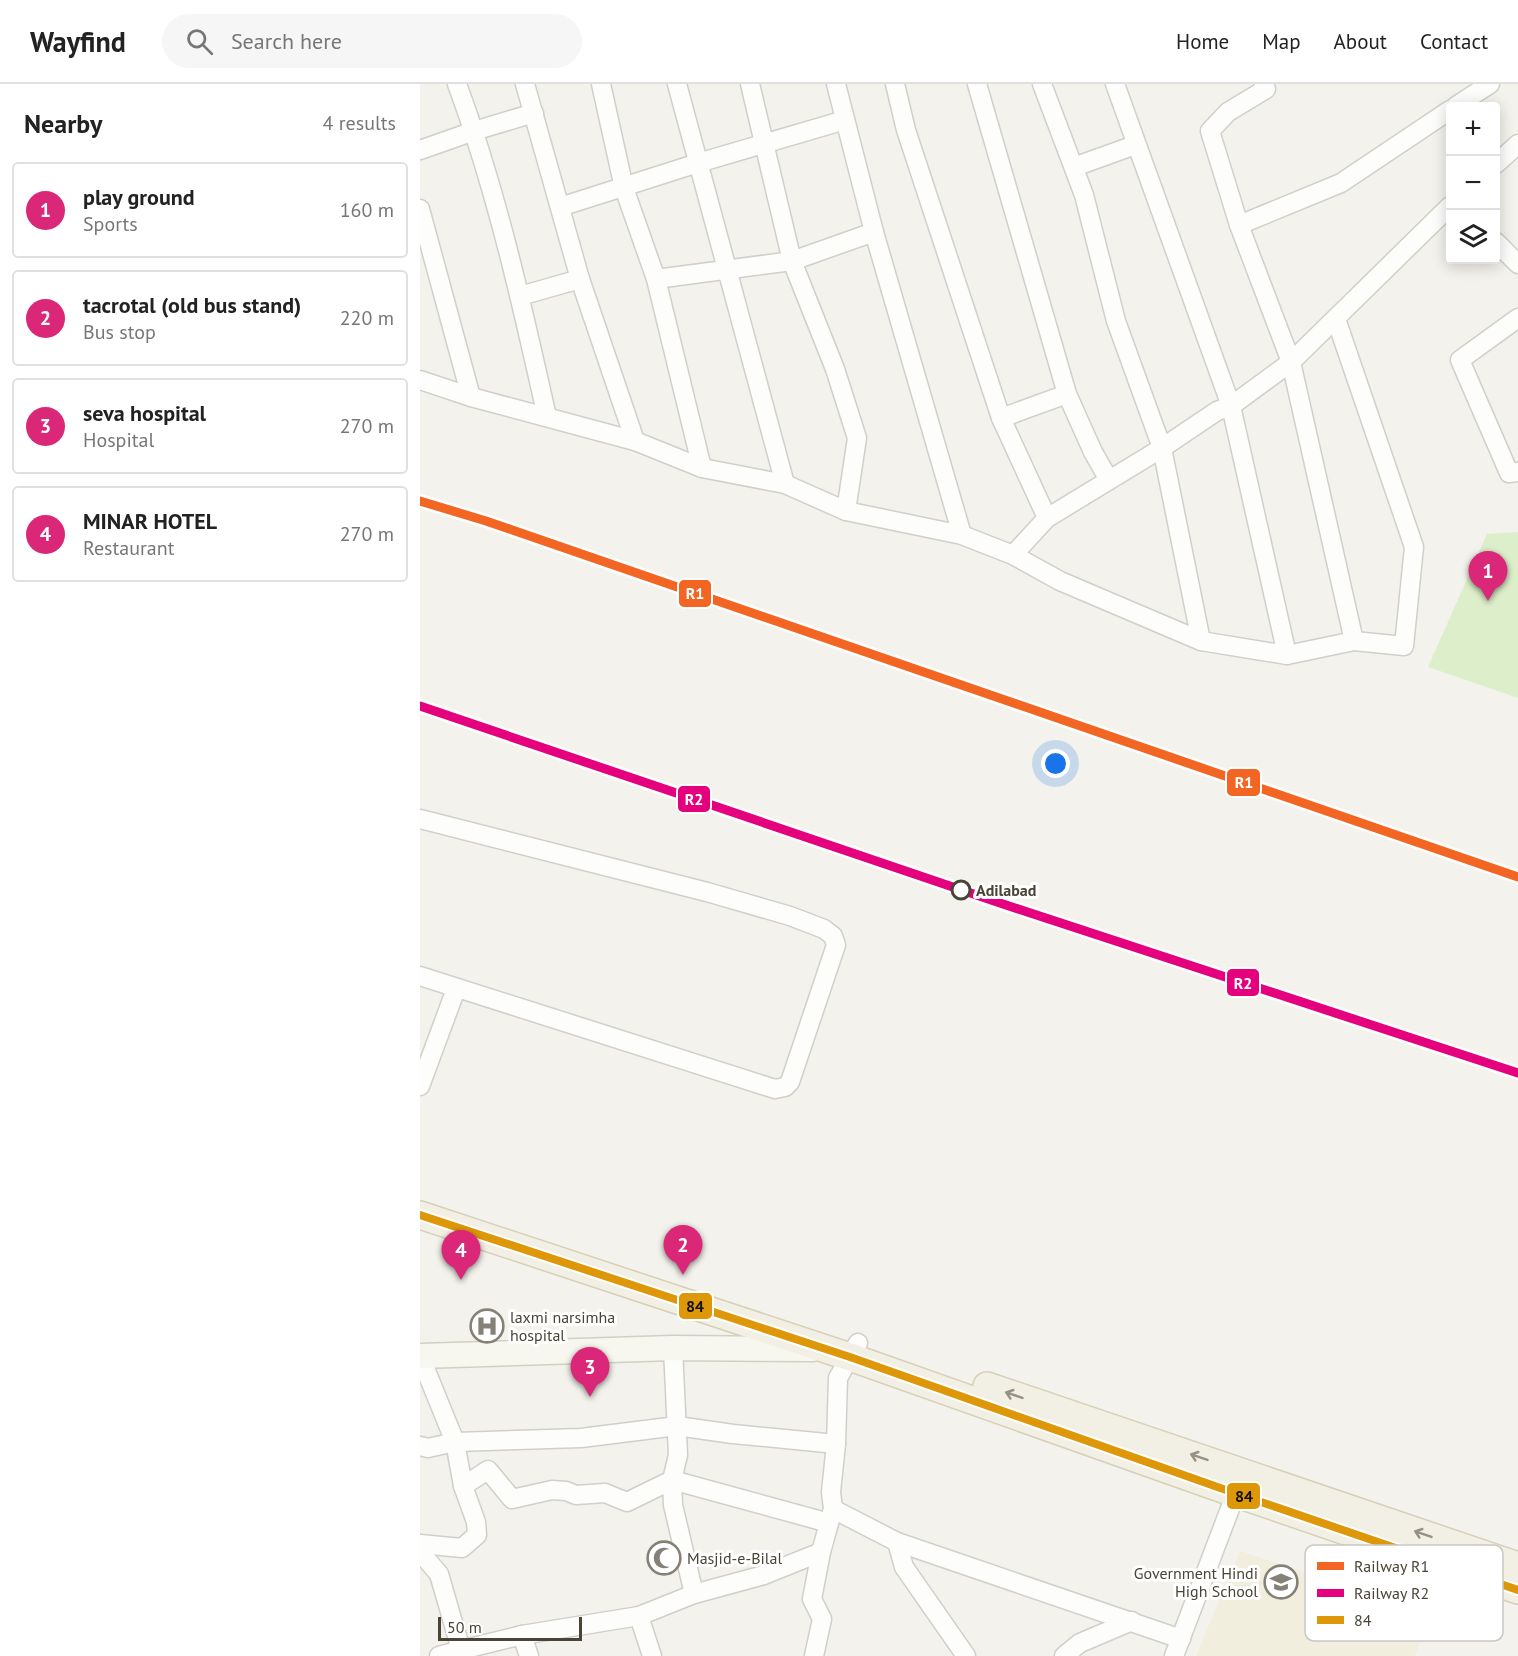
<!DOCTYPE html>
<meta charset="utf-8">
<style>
body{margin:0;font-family:"PT Sans",sans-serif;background:#f6f6f6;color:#222}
.controls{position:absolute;right:18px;top:18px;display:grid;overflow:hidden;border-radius:6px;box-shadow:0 3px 15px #0003}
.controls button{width:54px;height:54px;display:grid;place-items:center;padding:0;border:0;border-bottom:2px solid #e0e0e0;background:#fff;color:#222;font:30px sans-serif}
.scale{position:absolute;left:18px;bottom:15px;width:144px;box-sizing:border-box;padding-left:6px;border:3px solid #4a4436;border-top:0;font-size:16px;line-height:21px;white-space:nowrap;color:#4a4436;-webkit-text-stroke:4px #fff;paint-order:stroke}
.you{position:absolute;left:636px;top:680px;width:21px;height:21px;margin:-15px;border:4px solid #fff;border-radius:50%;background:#1a73e8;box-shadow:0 0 0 9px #1a73e833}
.badge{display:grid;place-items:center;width:39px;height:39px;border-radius:50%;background:#db2777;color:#fff;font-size:20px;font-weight:700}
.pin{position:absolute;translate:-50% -50px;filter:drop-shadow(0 2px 3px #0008)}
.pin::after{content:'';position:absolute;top:32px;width:21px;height:18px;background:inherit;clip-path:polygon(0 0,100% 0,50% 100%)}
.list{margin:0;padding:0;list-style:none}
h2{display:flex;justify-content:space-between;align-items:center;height:78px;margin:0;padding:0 24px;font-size:26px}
h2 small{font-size:20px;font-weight:400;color:#767676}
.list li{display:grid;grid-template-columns:39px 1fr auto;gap:18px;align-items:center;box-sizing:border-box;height:96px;margin:0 12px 12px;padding:0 12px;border:2px solid #e0e0e0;border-radius:6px}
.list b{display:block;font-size:22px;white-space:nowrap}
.list p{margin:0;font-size:20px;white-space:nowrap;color:#767676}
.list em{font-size:20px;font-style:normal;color:#767676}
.icon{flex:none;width:33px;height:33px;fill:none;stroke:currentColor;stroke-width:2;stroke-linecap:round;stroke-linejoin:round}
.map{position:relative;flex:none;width:1098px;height:1572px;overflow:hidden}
header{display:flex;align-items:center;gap:36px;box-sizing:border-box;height:84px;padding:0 30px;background:#fff;border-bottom:2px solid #e0e0e0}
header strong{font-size:28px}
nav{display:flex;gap:33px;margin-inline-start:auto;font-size:21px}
.search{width:420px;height:54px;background:#f6f6f6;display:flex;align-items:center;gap:15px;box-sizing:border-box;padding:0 21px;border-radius:33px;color:#767676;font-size:22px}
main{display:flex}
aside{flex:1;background:#fff}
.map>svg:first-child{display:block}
.education{fill:#f1eede}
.green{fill:#ddefca}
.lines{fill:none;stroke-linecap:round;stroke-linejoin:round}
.street-casing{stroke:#d1cfc9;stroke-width:21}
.secondary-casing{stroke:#d3d0c2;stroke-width:27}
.primary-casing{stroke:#d7d0b8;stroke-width:30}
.street{stroke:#fdfdfc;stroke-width:18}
.secondary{stroke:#f7f6ef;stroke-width:24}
.primary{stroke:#f2efe4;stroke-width:27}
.bus-1-casing{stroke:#fff;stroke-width:12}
.bus-1{stroke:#dd9708;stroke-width:8}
.rail-1-casing{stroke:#fff;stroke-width:14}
.rail-2-casing{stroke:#fff;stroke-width:14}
.rail-1{stroke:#f26522;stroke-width:9}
.rail-2{stroke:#e5007d;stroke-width:9}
.oneway{stroke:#969184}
.stop-dot{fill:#fff;stroke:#4a4436;stroke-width:3}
.labels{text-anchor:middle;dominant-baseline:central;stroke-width:6;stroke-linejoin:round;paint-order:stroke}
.stop-label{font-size:16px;font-weight:bold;fill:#4a4436;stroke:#fff;text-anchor:start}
.poi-label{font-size:16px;fill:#4a4436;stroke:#fff;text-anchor:start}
.key{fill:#fff;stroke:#c9c7c3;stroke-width:1.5}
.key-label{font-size:16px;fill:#4a4436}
.line-badge{stroke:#fff;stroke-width:2}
.badge-label{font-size:16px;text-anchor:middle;font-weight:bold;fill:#fff}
.pale-badge-label{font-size:16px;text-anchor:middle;font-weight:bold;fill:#111}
</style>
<header>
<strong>Wayfind</strong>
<div class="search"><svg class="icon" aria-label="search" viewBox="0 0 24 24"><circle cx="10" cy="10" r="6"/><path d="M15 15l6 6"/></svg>Search here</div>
<nav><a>Home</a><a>Map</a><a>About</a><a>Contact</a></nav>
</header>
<main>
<aside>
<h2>Nearby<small>4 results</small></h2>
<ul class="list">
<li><span class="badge">1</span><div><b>play ground</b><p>Sports</p></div><em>160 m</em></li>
<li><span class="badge">2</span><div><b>tacrotal (old bus stand)</b><p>Bus stop</p></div><em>220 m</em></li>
<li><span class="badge">3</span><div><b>seva hospital</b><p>Hospital</p></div><em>270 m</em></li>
<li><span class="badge">4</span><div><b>MINAR HOTEL</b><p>Restaurant</p></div><em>270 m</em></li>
</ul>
</aside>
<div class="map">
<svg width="1098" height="1572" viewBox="0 0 1098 1572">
<rect width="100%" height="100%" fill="#f3f2ec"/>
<!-- education -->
<polygon class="education" points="820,1467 1011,1529 995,1572 776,1572"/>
<!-- green -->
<polygon class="green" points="1098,448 1098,614 1008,583 1067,450"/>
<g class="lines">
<!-- street casing -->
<g class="street-casing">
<g id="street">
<path d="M37,0C77,108 102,221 127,333"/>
<polyline points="105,0 160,195 215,357"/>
<polyline points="181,0 204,104 236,195 282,384"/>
<polyline points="257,0 365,400"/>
<polyline points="330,0 372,177 415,285 437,354 426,427"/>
<polyline points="416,0 454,148 542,451"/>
<polyline points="475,0 486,46 581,334 627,434"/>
<polyline points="557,0 647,310 673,368 689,396"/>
<polyline points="622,0 664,111 696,237 742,364 781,557"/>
<polyline points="695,0 811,322 867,571"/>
<polyline points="844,0 846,5 808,28 790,47 819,141 871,278 934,557"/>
<polyline points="1036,22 1070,0"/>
<polyline points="0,66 54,47 114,29"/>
<polyline points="1076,80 1098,60"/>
<polyline points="654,83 715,61"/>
<polyline points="140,123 278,79 425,36"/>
<polyline points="0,125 51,313"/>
<polyline points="819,141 921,99 1030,26"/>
<polyline points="1076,158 1098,180"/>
<polyline points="236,195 372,177 454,148"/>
<polyline points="100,212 160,195"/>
<polyline points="1098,234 1040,276 1089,389 1098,388"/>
<polyline points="0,296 51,313 215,357 282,384 365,400 426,427 542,451 593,471 640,497 781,557 867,571 934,557 984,562 994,463 916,235"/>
<polyline points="581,334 647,310"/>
<polyline points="593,471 627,434 742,364 797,327 811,322 871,278 1030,122"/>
<polyline points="0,735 287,808 370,832 404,845 413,852 416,861 370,998 365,1003 355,1005 0,892"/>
<polyline points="0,1002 36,905"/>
<polyline points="253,1264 258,1371 252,1396 253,1421 274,1510"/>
<polyline points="0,1362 8,1364 35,1358 161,1354 257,1342 313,1350 416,1360"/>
<polyline points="43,1402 68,1386 92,1415 132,1406 146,1407 156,1411 185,1409 207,1418 252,1396 409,1439"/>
<polyline points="413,1425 477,1458 761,1555"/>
<polyline points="477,1458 484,1483 546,1572"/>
<polyline points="0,1460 42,1464 57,1451 56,1438 43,1402 35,1358 0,1272"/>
<polyline points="0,1468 19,1490 41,1566 102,1551 109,1572"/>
<polyline points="219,1532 232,1572"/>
<polyline points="102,1551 219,1532 274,1510 344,1491 401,1468"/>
<polyline points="19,1572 41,1566"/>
<polyline points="394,1572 402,1535 392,1515 401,1468 413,1425 411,1408 416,1360 418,1294 438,1259"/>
<polyline points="644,1572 660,1559 712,1537"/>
<polyline points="754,1572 819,1401"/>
</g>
</g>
<!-- secondary casing -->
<g class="secondary-casing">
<polyline id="secondary" points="0,1272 253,1264 393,1265"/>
</g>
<!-- primary casing -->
<g class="primary-casing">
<g id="primary">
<polyline points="0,1131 430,1273 806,1406 1098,1506"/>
<polyline points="567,1302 1098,1482"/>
</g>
</g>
<!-- street -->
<use href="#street" class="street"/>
<!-- secondary -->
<use href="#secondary" class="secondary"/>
<!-- primary -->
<use href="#primary" class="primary"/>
<!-- bus-1 casing -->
<g class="bus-1-casing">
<polyline id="bus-1" points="0,1131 430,1273 806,1406 1098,1506"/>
</g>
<!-- bus-1 -->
<use href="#bus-1" class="bus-1"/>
<!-- rail-1 casing -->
<g class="rail-1-casing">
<polyline id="rail-1" points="0,417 66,437 1098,793"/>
</g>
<!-- rail-2 casing -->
<g class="rail-2-casing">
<polyline id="rail-2" points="0,622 577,818 1098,989"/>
</g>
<!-- rail-1 -->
<use href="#rail-1" class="rail-1"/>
<!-- rail-2 -->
<use href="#rail-2" class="rail-2"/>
</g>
<!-- one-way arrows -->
<defs><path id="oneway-shaft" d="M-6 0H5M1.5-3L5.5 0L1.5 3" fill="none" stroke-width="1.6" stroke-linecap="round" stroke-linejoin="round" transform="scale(1.5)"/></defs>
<g class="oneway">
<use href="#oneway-shaft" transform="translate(594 1311) rotate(-161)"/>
<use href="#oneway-shaft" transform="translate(779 1373) rotate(-161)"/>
<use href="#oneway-shaft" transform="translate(1003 1450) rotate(-161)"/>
</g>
<!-- icons -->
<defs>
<g id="hospital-ring" transform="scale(1.725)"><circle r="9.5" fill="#fff" stroke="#858176" stroke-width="1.5"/><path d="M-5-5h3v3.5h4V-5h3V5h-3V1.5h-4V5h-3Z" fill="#858176"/></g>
<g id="mosque-ring" transform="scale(1.725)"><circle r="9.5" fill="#fff" stroke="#858176" stroke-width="1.5"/><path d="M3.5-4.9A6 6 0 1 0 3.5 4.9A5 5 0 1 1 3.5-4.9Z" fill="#858176"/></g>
<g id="school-ring" transform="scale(1.725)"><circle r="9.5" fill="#fff" stroke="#858176" stroke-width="1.5"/><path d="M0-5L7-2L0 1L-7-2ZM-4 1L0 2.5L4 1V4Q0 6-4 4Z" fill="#858176"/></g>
</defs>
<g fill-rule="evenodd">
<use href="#hospital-ring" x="67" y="1242"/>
<use href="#mosque-ring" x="244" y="1474"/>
<use href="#school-ring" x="861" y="1498"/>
</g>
<!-- markers -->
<circle class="stop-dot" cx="541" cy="806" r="9"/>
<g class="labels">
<!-- stop labels -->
<g class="stop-label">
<text x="556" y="806">Adilabad</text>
</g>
<!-- poi labels -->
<g class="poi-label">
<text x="90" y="1233">laxmi narsimha<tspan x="90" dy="18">hospital</tspan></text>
<text x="267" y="1474">Masjid-e-Bilal</text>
<text x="838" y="1489" text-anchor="end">Government Hindi<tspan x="838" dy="18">High School</tspan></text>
</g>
</g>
<!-- legend -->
<rect x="885" y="1461" width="198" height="96" rx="9" class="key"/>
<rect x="897" y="1478" width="27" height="8" fill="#f26522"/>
<rect x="897" y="1505" width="27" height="8" fill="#e5007d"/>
<rect x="897" y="1532" width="27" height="8" fill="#dd9708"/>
<g class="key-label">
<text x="934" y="1488">Railway R1</text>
<text x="934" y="1515">Railway R2</text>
<text x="934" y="1542">84</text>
</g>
<g class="line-badge">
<rect x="258" y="495" width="34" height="29" rx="6" fill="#f26522"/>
<rect x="806" y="684" width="35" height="29" rx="6" fill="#f26522"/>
<rect x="257" y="701" width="34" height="28" rx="6" fill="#e5007d"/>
<rect x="806" y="884" width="34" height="29" rx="6" fill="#e5007d"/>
<rect x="258" y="1208" width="35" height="28" rx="6" fill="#dd9708"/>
<rect x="806" y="1398" width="35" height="28" rx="6" fill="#dd9708"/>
</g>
<g class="badge-label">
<text x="275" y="515">R1</text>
<text x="824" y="704">R1</text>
<text x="274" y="721">R2</text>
<text x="823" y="905">R2</text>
</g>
<g class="pale-badge-label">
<text x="275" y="1228">84</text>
<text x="824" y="1418">84</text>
</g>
</svg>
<div class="controls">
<button>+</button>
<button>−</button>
<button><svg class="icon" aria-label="layers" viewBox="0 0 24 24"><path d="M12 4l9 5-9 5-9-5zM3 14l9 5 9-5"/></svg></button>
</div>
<div class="scale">50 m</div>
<div class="you"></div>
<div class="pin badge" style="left:1068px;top:517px">1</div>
<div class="pin badge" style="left:263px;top:1191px">2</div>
<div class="pin badge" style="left:170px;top:1313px">3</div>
<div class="pin badge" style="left:41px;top:1196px">4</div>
</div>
</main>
